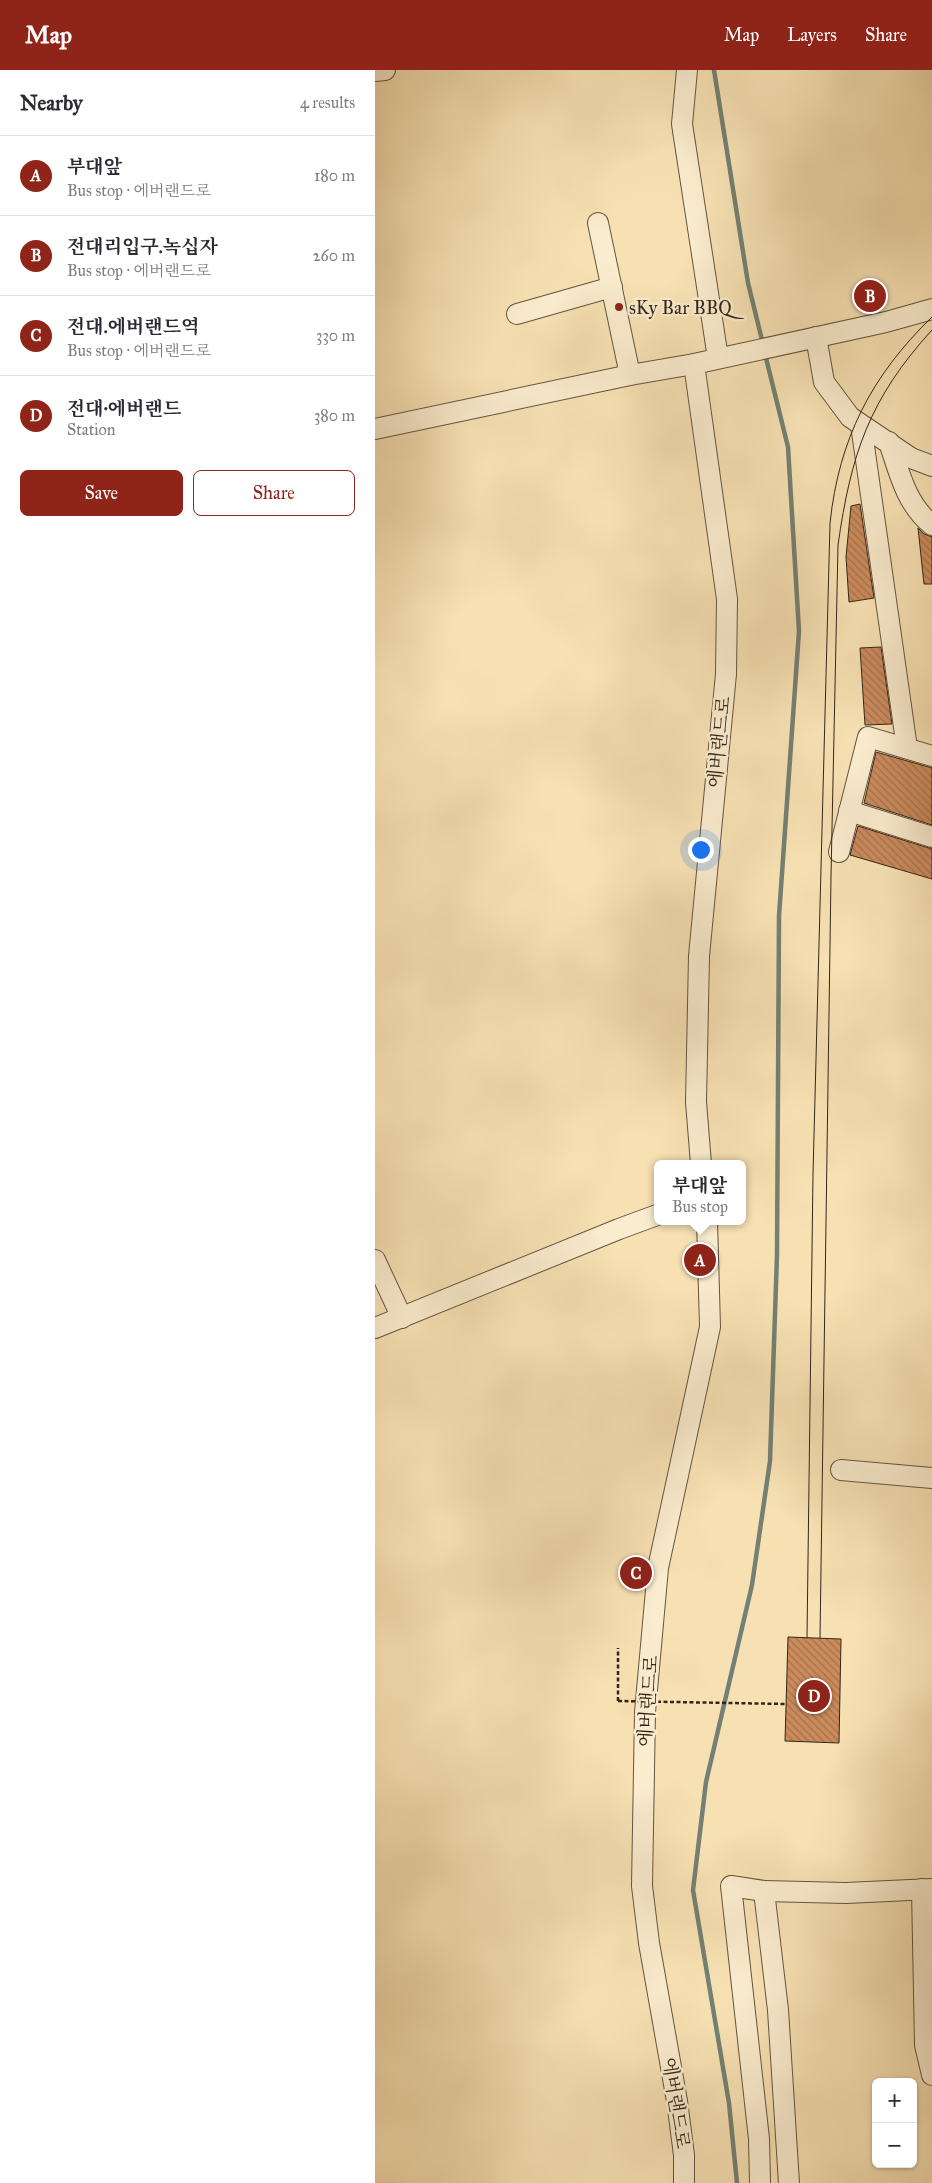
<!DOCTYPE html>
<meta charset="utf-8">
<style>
body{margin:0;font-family:"IM FELL Great Primer","Noto Serif KR",serif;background:#f2f2f3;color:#2b2b33}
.controls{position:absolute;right:15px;bottom:15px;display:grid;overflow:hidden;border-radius:8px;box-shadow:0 1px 4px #0004}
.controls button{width:45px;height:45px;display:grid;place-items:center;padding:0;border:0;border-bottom:1px solid #e1e1e2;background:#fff;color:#2b2b33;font:25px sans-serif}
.you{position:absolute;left:325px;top:779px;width:18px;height:18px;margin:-12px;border:4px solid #fff;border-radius:50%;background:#1a73e8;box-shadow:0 0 0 8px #1a73e833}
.badge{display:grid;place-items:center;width:32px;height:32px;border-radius:50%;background:#8f2418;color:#fff;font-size:16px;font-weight:700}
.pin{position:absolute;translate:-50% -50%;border:2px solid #fff;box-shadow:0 1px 5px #0006}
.popup{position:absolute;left:279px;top:1090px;width:92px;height:65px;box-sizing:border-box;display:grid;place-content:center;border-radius:8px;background:#fff;filter:drop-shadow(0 1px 4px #0005);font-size:16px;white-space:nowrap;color:#7c7c81}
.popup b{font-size:19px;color:#2b2b33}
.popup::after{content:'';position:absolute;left:50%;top:100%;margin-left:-10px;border:10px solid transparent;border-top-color:#fff}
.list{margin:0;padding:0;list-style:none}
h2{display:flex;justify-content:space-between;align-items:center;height:65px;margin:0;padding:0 20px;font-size:21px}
h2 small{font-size:16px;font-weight:400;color:#7c7c81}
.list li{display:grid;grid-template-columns:32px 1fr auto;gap:15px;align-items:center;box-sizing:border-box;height:80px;padding:0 20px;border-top:1px solid #e1e1e2}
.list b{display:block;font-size:19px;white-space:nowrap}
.list p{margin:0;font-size:16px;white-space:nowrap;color:#7c7c81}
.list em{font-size:16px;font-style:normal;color:#7c7c81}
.actions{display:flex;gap:10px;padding:15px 20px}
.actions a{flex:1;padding:11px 0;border:1px solid #8f2418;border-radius:8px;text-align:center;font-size:18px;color:#8f2418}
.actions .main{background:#8f2418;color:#fff}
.map{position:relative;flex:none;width:557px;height:2113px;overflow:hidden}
header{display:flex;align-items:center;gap:30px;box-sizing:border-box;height:70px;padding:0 25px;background:#8f2418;color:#fff}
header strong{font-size:24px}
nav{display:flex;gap:28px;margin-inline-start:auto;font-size:18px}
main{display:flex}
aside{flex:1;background:#fff}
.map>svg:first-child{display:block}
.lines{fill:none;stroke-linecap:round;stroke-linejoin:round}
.stream{stroke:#738073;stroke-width:4.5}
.building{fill:url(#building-back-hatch);stroke:#33251a}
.minor-casing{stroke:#645440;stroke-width:22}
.path{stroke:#33251a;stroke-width:2.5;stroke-dasharray:4 2.5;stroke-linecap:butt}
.minor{stroke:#faecce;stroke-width:20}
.tram{stroke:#33251a;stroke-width:1}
.path-bridge{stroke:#33251a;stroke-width:2.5;stroke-dasharray:4 2.5;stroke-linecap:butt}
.poi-dot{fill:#8f2418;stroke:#faecce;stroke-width:2}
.labels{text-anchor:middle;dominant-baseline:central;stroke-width:5;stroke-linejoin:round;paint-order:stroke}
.poi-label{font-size:19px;fill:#33251a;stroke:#faecce;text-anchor:start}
.street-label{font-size:19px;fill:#33251a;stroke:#faecce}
</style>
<header>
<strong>Map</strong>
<nav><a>Map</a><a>Layers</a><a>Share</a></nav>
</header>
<main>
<aside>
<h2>Nearby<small>4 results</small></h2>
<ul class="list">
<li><span class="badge">A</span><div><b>부대앞</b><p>Bus stop · 에버랜드로</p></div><em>180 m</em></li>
<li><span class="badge">B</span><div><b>전대리입구.녹십자</b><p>Bus stop · 에버랜드로</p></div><em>260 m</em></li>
<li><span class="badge">C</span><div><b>전대.에버랜드역</b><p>Bus stop · 에버랜드로</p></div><em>330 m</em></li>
<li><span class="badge">D</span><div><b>전대·에버랜드</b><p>Station</p></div><em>380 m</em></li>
</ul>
<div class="actions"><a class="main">Save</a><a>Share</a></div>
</aside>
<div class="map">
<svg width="557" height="2113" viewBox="0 0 557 2113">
<defs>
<pattern id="building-back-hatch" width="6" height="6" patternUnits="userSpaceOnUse" patternTransform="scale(1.25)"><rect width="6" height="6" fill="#cb8b5c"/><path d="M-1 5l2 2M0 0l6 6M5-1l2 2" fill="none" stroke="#a5714b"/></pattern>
</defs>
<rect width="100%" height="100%" fill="#f7e1b3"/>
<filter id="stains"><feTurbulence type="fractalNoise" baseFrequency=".004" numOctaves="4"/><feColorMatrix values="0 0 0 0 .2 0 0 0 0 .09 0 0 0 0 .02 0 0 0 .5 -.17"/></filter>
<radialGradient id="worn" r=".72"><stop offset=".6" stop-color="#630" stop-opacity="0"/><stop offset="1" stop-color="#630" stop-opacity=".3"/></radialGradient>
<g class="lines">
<!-- stream -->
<g class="stream">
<polyline points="339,0 373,213 388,274"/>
<polyline points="362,2113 354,2033 318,1820 331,1712 377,1515 395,1391 402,1185 404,846 424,561 413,377 390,284"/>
</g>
</g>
<!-- building -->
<g class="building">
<polygon points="485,434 499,528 474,532 471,487 476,436"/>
<polygon points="543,458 549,464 557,467 557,514 549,514"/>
<polygon points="506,577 517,654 490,655 485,578"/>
<polygon points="501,682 557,698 557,755 489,733"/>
<polygon points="483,756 557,779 557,809 475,785"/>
<polygon points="413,1567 466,1569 464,1673 410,1671"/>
</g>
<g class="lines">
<!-- minor casing -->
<g class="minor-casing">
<g id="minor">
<polyline points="312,0 307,54 343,288"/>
<polyline points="0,1 10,0"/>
<polyline points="223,153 255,305"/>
<polyline points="142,244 237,217"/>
<polyline points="441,267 449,312 475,347 536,388 557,396"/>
<polyline points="486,355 532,678"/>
<polyline points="0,359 255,305 319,294"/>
<path d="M514,372C524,402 531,434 557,455"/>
<polyline points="474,741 557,767"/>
<polyline points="464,782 493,667 557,686"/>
<polyline points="326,1094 321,1032 324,886 351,604 352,529 319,294 511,252 557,239"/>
<polyline points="0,1190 27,1248"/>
<polyline points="0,1258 244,1159 282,1145"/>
<polyline points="466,1400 557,1408"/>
<polyline points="547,1819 550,1975 557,2005"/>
<polyline points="389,1821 471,1823 557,1819"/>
<polyline points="309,2113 309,2085 302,2031 274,1873 267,1816 270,1642 283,1498 335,1257 332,1151"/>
<polyline points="385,2113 384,2069 356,1816 389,1821 403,1940 414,2113"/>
</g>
</g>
<!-- path -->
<polyline class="path" points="243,1631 243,1578"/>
<!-- minor -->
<use href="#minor" class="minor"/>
<!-- tram -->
<g class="tram">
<path d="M432,1568L438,1104L455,453C464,369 496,306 557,247"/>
<path d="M445,1568L456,806L463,475C476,384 494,329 557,260"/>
</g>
<!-- path-bridge -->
<polyline class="path-bridge" points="243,1631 411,1634"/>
</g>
<!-- markers -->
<circle class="poi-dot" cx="244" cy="237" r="5"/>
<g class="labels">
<!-- poi labels -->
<g class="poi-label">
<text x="254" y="237">sKy Bar BBQ</text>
</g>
<!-- street labels -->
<g class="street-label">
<text transform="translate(344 672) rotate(-84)">에버랜드로</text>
<text transform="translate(273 1631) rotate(-86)">에버랜드로</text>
<text transform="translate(301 2033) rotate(81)">에버랜드로</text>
</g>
</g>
<rect width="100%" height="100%" filter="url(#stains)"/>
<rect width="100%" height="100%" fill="url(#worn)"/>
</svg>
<div class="controls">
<button>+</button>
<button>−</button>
</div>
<div class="you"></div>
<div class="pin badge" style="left:325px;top:1190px">A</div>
<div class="popup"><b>부대앞</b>Bus stop</div>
<div class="pin badge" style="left:495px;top:226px">B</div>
<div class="pin badge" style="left:261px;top:1503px">C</div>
<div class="pin badge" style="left:439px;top:1626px">D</div>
</div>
</main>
